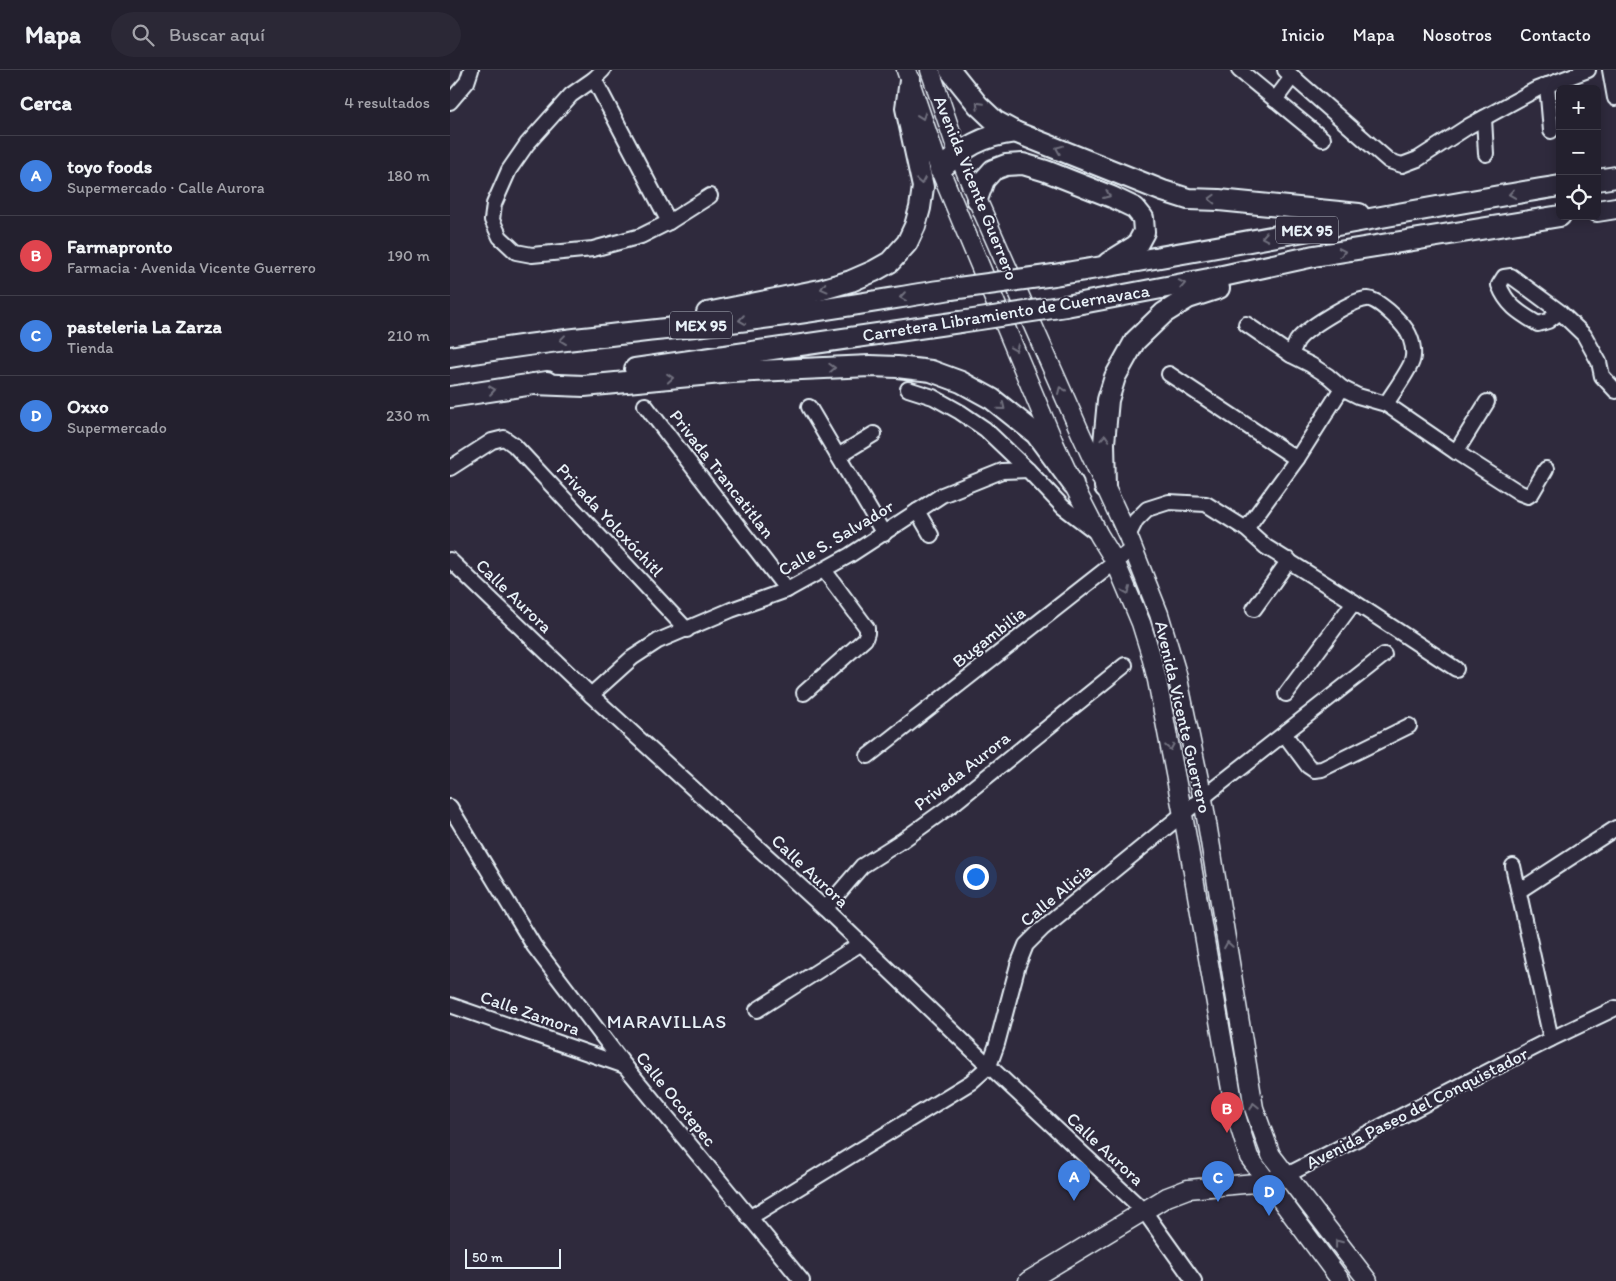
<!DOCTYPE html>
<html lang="es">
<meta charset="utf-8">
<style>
body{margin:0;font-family:Itim,sans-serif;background:#2b2836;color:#f1f3f6}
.controls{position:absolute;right:15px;top:15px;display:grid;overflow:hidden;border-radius:8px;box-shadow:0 2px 12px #0003}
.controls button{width:45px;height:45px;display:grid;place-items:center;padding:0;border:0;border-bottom:1px solid #403e4a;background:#23202e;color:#f1f3f6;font:25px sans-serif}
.scale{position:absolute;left:15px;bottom:12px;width:96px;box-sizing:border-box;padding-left:5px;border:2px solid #e8f1f8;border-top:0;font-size:14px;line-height:18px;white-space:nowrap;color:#e8f1f8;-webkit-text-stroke:4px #2f2a3d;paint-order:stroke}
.you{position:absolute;left:525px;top:806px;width:18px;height:18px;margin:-12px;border:4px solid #fff;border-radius:50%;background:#1a73e8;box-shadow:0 0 0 8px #1a73e833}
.badge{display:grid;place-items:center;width:32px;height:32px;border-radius:50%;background:#ffd166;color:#fff;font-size:16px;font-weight:700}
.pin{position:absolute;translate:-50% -41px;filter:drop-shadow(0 1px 2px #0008)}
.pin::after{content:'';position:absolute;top:26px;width:18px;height:15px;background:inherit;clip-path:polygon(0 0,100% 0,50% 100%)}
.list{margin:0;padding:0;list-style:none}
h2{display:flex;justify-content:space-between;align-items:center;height:65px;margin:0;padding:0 20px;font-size:21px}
h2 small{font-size:16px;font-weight:400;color:#a3a3aa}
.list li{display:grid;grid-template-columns:32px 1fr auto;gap:15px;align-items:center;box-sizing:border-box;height:80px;padding:0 20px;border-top:1px solid #403e4a}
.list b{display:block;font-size:19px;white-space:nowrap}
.list p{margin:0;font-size:16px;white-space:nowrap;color:#a3a3aa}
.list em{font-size:16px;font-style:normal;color:#a3a3aa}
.icon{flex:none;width:28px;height:28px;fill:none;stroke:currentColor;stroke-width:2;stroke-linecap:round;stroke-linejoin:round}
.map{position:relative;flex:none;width:1166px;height:1211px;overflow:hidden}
header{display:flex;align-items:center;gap:30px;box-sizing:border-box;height:70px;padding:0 25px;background:#23202e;border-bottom:1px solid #403e4a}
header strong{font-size:24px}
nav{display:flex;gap:28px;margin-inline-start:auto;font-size:18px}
.search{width:350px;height:45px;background:#2b2836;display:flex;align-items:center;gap:12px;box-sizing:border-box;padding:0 18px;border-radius:28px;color:#a3a3aa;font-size:19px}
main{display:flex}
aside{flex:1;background:#23202e}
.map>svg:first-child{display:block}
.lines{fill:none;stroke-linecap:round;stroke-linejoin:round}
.minor-casing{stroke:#e8f1f8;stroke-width:18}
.major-casing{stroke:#e8f1f8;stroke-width:21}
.highway-casing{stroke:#e8f1f8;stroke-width:24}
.minor{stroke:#2f2a3d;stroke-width:14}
.major{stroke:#2f2a3d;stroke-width:18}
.highway{stroke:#2f2a3d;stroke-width:20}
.highway-bridge-casing{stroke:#e8f1f8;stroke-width:24;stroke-linecap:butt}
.highway-bridge{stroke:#2f2a3d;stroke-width:20}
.oneway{stroke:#70707e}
.labels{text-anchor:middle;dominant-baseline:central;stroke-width:4;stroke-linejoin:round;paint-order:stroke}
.shield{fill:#2f2a3d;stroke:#b0b5c0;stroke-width:1}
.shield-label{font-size:16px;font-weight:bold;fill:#e8f1f8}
.street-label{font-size:18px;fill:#e8f1f8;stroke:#2f2a3d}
.neighbourhood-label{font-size:19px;letter-spacing:1px;fill:#e8f1f8;stroke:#2f2a3d}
</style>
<header>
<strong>Mapa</strong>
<div class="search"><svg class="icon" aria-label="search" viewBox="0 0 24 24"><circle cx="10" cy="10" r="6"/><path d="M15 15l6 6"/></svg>Buscar aquí</div>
<nav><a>Inicio</a><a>Mapa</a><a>Nosotros</a><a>Contacto</a></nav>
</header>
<main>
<aside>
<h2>Cerca<small>4 resultados</small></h2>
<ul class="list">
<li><span class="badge" style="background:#3f7fe0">A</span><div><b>toyo foods</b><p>Supermercado · Calle Aurora</p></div><em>180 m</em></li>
<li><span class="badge" style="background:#e0444e">B</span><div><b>Farmapronto</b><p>Farmacia · Avenida Vicente Guerrero</p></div><em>190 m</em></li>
<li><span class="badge" style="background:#3f7fe0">C</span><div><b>pasteleria La Zarza</b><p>Tienda</p></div><em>210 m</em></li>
<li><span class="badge" style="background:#3f7fe0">D</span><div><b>Oxxo</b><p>Supermercado</p></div><em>230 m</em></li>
</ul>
</aside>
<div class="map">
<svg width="1166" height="1211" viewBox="0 0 1166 1211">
<rect width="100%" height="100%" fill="#2f2a3d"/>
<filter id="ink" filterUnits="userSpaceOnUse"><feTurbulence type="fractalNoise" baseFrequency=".02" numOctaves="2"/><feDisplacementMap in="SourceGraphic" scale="10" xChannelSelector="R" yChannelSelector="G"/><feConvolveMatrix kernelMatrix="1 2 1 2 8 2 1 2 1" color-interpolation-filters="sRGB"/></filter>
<g filter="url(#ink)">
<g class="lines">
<!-- minor casing -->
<g class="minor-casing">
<g id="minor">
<polyline points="153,0 144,9 121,25 77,74 59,100 44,134 42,150 50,167 66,182 82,185 143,179 191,166 219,152 260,126"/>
<polyline points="789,0 873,69"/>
<polyline points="835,0 939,91 952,95 968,89 1019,56 1087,19 1138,0"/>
<polyline points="1160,0 1165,28"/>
<polyline points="144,9 219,152"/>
<polyline points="1097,15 1101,61"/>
<polyline points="825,30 842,7"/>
<polyline points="0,32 17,12 21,0"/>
<polyline points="1034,48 1036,84"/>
<path d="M1110,242L1098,251L1088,254C1070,243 1057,236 1049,215L1054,207L1061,206L1110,242L1134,265L1149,292L1152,306L1166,321"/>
<polyline points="796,254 841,285 861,295 878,306 892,318 908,326 936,334 1006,382 1070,423 1078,426 1082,423 1096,399"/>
<path d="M841,285C843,280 845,275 847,271C855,259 901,231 916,229C927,227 951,252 957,261C962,269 965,282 962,291C959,301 942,324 936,334"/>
<polyline points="719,304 847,389"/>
<polyline points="458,319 483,327 510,342 535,359 578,400 613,437 647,463"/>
<polyline points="195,335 337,520"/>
<polyline points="359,337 434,464"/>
<polyline points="1006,382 1037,332"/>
<polyline points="388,386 424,364"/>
<polyline points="0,398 42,371 54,368 64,375 237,560"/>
<polyline points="467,441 481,465"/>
<polyline points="796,459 847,389 892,318"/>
<polyline points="678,466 686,450 697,439 719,432 756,434 796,459 816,477 904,532 1006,599"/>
<polyline points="0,490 141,625 375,839 539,996 694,1141 744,1211"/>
<polyline points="804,539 839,490"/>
<polyline points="354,623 415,569 417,563 417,558 374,500"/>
<polyline points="836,624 904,532"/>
<polyline points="141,625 182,588 208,571 281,540 337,520 400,485 492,425 552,401 578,400"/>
<polyline points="835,665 858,696 864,700 872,699 959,656"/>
<polyline points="418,686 683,478"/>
<polyline points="0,737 84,876 175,996 352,1211"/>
<polyline points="1063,796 1101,969"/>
<polyline points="1069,821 1166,758"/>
<polyline points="375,839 412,796 453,770 503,734 675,595"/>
<polyline points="0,935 175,996"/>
<polyline points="307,940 410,874"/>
<polyline points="835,1106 1101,969 1166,938"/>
<polyline points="299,1148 521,1012 539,996 547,974 568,895 576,875 593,858 761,721 934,585"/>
</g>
</g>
<!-- major casing -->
<g class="major-casing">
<g id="major">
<polyline points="456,0 490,100 605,375 623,414 649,465 665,491 691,553 700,582 707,610 733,745 785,1042 799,1087 891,1211"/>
<polyline points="480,0 508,83 527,129 631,364 678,466 709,544 727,604 753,729 804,1038 821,1085 918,1211"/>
<polyline points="578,1211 717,1127 738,1119 816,1112 825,1109"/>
</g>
</g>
<!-- highway casing -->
<g class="highway-casing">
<g id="highway">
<polyline points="500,0 528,35 545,51 565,62 713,121 738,129 769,130 909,144"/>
<path d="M490,100C514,77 532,66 565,62"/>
<polyline points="1147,110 1166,107"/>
<polyline points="527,129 534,110 543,100 556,95 573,94 596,101 662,127 685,138 693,148 694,162 687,175 658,193"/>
<polyline points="1147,141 1166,138"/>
<path d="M604,205C773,178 941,143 1110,116"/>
<polyline points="616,236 759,209 864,186 1110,146"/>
<polyline points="257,243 370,220 401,211 424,201 440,192 457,173 465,156 470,138 473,117 456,38 460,11"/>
<path d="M0,287C90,271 181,263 272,253C348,245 425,231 501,219"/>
<polyline points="185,299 510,252"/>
<polyline points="84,314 134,316 282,302 420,296 447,297 481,301 511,312 542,329 586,364 623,414"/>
<polyline points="0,327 97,312"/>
<polyline points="655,417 654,373 658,330 665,307 685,271 714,243 738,228 769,218"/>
</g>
</g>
<!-- minor -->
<use href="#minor" class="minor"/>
<!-- major -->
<use href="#major" class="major"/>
<!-- highway -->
<use href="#highway" class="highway"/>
<!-- highway-bridge casing -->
<g class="highway-bridge-casing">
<g id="highway-bridge">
<polyline points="501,219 604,205"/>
<polyline points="510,252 616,236"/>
</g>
</g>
<!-- highway-bridge -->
<use href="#highway-bridge" class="highway-bridge"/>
</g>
<!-- one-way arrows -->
<defs><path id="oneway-chevron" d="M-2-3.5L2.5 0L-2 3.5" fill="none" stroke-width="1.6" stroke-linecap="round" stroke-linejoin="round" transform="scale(1.25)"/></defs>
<g class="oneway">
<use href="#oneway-chevron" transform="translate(529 35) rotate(-134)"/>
<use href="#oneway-chevron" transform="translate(472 46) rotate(71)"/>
<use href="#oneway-chevron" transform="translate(609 79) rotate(-158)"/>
<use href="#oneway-chevron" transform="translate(471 111) rotate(80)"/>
<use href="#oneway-chevron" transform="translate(1062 124) rotate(171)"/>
<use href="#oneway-chevron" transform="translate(657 125) rotate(23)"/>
<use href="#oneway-chevron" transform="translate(762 129) rotate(-178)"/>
<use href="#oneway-chevron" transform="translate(815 167) rotate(170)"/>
<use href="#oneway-chevron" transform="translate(892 182) rotate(-10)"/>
<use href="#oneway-chevron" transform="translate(732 214) rotate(-11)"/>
<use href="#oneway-chevron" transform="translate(374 218) rotate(165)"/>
<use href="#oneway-chevron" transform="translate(453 227) rotate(172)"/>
<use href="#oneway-chevron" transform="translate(292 250) rotate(172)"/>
<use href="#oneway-chevron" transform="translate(113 270) rotate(173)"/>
<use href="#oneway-chevron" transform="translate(565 278) rotate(67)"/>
<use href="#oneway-chevron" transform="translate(382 298) rotate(-3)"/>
<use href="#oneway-chevron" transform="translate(220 308) rotate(-5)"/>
<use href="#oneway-chevron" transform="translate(42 320) rotate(-8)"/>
<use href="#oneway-chevron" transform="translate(611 320) rotate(-114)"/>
<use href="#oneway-chevron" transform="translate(552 337) rotate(39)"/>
<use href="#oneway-chevron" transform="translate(655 368) rotate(-86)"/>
<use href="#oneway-chevron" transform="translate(677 521) rotate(67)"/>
<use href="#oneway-chevron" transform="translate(720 677) rotate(79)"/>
<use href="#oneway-chevron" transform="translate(778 875) rotate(-99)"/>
<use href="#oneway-chevron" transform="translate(804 1036) rotate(-103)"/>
<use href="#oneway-chevron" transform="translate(888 1173) rotate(-128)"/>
</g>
</g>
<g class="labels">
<!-- shield labels -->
<g class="shield">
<rect x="826" y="146.5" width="62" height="27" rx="4"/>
<rect x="220" y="241.5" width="62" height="27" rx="4"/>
</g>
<g class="shield-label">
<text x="857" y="160">MEX 95</text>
<text x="251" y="255">MEX 95</text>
</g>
<!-- street labels -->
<g class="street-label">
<text transform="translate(526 118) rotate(68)">Avenida Vicente Guerrero</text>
<text transform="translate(556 243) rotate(-9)">Carretera Libramiento de Cuernavaca</text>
<text transform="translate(272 404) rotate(52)">Privada Trancatitlan</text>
<text transform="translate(160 450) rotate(47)">Privada Yoloxóchitl</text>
<text transform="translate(386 468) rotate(-31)">Calle S. Salvador</text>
<text transform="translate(64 526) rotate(44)">Calle Aurora</text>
<text transform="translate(539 567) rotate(-38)">Bugambilia</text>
<text transform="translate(733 647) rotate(77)">Avenida Vicente Guerrero</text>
<text transform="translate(512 701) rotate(-38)">Privada Aurora</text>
<text transform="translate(360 801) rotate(43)">Calle Aurora</text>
<text transform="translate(606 825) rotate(-40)">Calle Alicia</text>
<text transform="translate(80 943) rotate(19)">Calle Zamora</text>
<text transform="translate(226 1029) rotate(51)">Calle Ocotepec</text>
<text transform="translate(967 1038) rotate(-27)">Avenida Paseo del Conquistador</text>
<text transform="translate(655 1079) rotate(43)">Calle Aurora</text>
</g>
<!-- neighbourhood labels -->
<g class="neighbourhood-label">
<text x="217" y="951">MARAVILLAS</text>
</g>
</g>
</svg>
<div class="controls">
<button>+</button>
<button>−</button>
<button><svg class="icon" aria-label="locate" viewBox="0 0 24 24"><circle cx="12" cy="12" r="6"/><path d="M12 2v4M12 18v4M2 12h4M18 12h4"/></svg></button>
</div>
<div class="scale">50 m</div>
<div class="you"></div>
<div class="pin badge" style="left:624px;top:1131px;background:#3f7fe0">A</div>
<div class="pin badge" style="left:777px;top:1063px;background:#e0444e">B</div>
<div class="pin badge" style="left:768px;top:1132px;background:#3f7fe0">C</div>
<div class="pin badge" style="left:819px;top:1146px;background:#3f7fe0">D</div>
</div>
</main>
